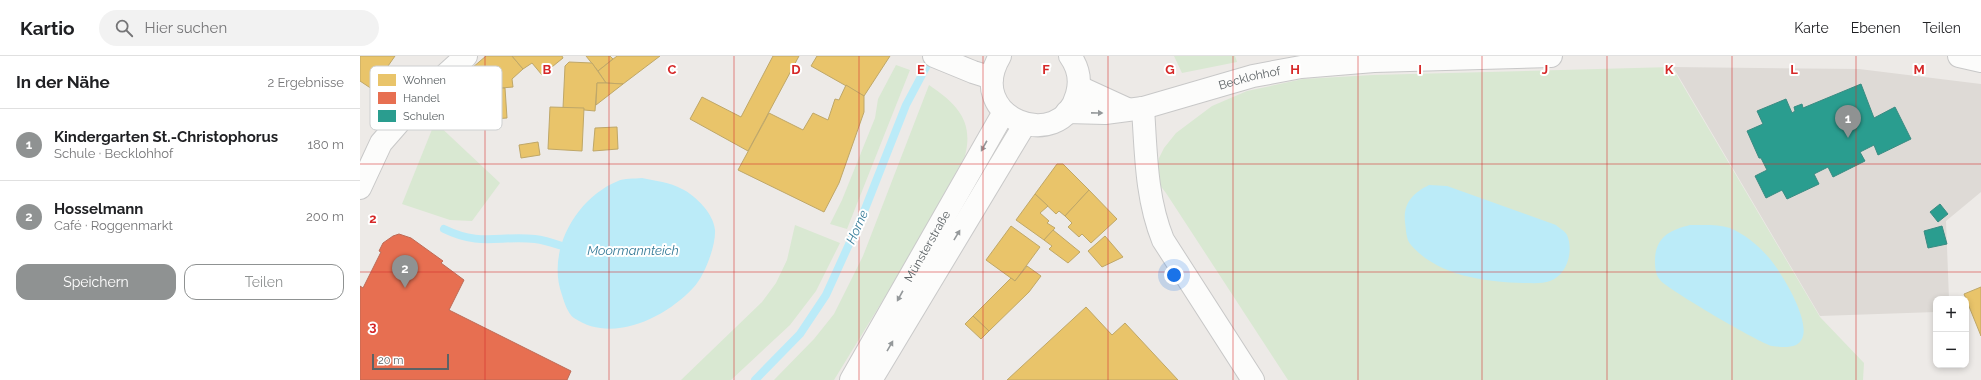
<!DOCTYPE html>
<html lang="de">
<meta charset="utf-8">
<style>
body{margin:0;font-family:Raleway,sans-serif;background:#f2f2f2;color:#202124}
.controls{position:absolute;right:12px;bottom:12px;display:grid;overflow:hidden;border-radius:8px;box-shadow:0 2px 6px #0003}
.controls button{width:36px;height:36px;display:grid;place-items:center;padding:0;border:0;border-bottom:1px solid #e0e0e0;background:#fff;color:#202124;font:20px sans-serif}
.scale{position:absolute;left:12px;bottom:10px;width:77px;box-sizing:border-box;padding-left:4px;border:2px solid #5c6265;border-top:0;font-size:11px;line-height:14px;white-space:nowrap;color:#5c6265;-webkit-text-stroke:3px #fff;paint-order:stroke}
.you{position:absolute;left:814px;top:219px;width:14px;height:14px;margin:-10px;border:3px solid #fff;border-radius:50%;background:#1a73e8;box-shadow:0 0 0 6px #1a73e833}
.badge{display:grid;place-items:center;width:26px;height:26px;border-radius:50%;background:#8f9292;color:#fff;font-size:13px;font-weight:700}
.pin{position:absolute;translate:-50% -33px;filter:drop-shadow(0 1px 2px #0008)}
.pin::after{content:'';position:absolute;top:21px;width:14px;height:12px;background:inherit;clip-path:polygon(0 0,100% 0,50% 100%)}
.list{margin:0;padding:0;list-style:none}
h2{display:flex;justify-content:space-between;align-items:center;height:52px;margin:0;padding:0 16px;font-size:17px}
h2 small{font-size:13px;font-weight:400;color:#757577}
.list li{display:grid;grid-template-columns:26px 1fr auto;gap:12px;align-items:center;box-sizing:border-box;height:72px;padding:0 16px;border-top:1px solid #e0e0e0}
.list b{display:block;font-size:15px;white-space:nowrap}
.list p{margin:0;font-size:13px;white-space:nowrap;color:#757577}
.list em{font-size:13px;font-style:normal;color:#757577}
.actions{display:flex;gap:8px;padding:12px 16px}
.actions a{flex:1;padding:9px 0;border:1px solid #8f9292;border-radius:12px;text-align:center;font-size:14px;color:#8f9292}
.actions .main{background:#8f9292;color:#fff}
.icon{flex:none;width:22px;height:22px;fill:none;stroke:currentColor;stroke-width:2;stroke-linecap:round;stroke-linejoin:round}
.map{position:relative;flex:none;width:1621px;height:324px;overflow:hidden}
header{display:flex;align-items:center;gap:24px;box-sizing:border-box;height:56px;padding:0 20px;background:#fff;border-bottom:1px solid #e0e0e0}
header strong{font-size:19px}
nav{display:flex;gap:22px;margin-inline-start:auto;font-size:14px}
.search{width:280px;height:36px;background:#f2f2f2;display:flex;align-items:center;gap:10px;box-sizing:border-box;padding:0 14px;border-radius:22px;color:#757577;font-size:15px}
main{display:flex}
aside{flex:1;background:#fff}
.map>svg:first-child{display:block}
.education{fill:#dedad6}
.green{fill:#d9e8d2}
.water{fill:#bbebf8}
.homes{fill:#e9c46a;stroke:#bfa768}
.shops{fill:#e76f51;stroke:#bd6b57}
.schools{fill:#2a9d8f;stroke:#398b82}
.lines{fill:none;stroke-linecap:round;stroke-linejoin:round}
.stream{stroke:#bbebf8;stroke-width:8}
.street-casing{stroke:#c8c8c8;stroke-width:24}
.secondary-casing{stroke:#c9c9c9;stroke-width:24}
.street{stroke:#fcfcfb;stroke-width:22}
.secondary{stroke:#fcfcfb;stroke-width:22}
.oneway{fill:#94989a}
.grid{fill:none;stroke:#d62828;stroke-width:1;stroke-opacity:0.55}
.labels{text-anchor:middle;dominant-baseline:central;stroke-width:4;stroke-linejoin:round;paint-order:stroke}
.street-label{font-size:12px;fill:#5c6265;stroke:#fff}
.water-label{font-size:13px;font-style:italic;fill:#377c99;stroke:#fff}
.key{fill:#fff;stroke:#ced0d1;stroke-width:1}
.key-label{font-size:11px;fill:#5c6265}
.grid-label{font-size:13px;text-anchor:middle;font-weight:bold;fill:#d62828;stroke:#fff;stroke-width:4;stroke-linejoin:round;paint-order:stroke}
</style>
<header>
<strong>Kartio</strong>
<div class="search"><svg class="icon" aria-label="search" viewBox="0 0 24 24"><circle cx="10" cy="10" r="6"/><path d="M15 15l6 6"/></svg>Hier suchen</div>
<nav><a>Karte</a><a>Ebenen</a><a>Teilen</a></nav>
</header>
<main>
<aside>
<h2>In der Nähe<small>2 Ergebnisse</small></h2>
<ul class="list">
<li><span class="badge">1</span><div><b>Kindergarten St.-Christophorus</b><p>Schule · Becklohhof</p></div><em>180 m</em></li>
<li><span class="badge">2</span><div><b>Hosselmann</b><p>Café · Roggenmarkt</p></div><em>200 m</em></li>
</ul>
<div class="actions"><a class="main">Speichern</a><a>Teilen</a></div>
</aside>
<div class="map">
<svg width="1621" height="324" viewBox="0 0 1621 324">
<rect width="100%" height="100%" fill="#edeae7"/>
<!-- education -->
<polygon class="education" points="1313,11 1499,13 1621,28 1621,136 1586,165 1589,243 1576,243 1576,256 1460,260"/>
<!-- green -->
<g class="green">
<polygon points="814,0 875,0 877,6 822,17"/>
<polygon points="536,9 550,14 487,173 470,168 482,144 515,62 518,43"/>
<polygon points="1312,11 1460,261 1504,307 1503,324 928,324 806,137 795,123 799,102 804,92 816,77 852,50 887,35 943,23 1013,19"/>
<path d="M569,29C597,48 614,65 605,100L542,213L474,324H414L454,283L474,258L503,200Z"/>
<polygon points="75,66 140,127 112,165 90,164 42,148"/>
<polygon points="435,169 480,187 456,235 430,269 371,324 321,324 402,246 416,227 427,204"/>
</g>
<!-- water -->
<g class="water">
<path d="M282,122C295,125 310,126 322,133C335,139 354,158 355,174C356,190 344,221 333,232C305,262 252,288 214,262C208,258 204,246 202,239C186,195 216,142 258,125C264,122 274,123 282,122Z"/>
<path d="M1069,129L1087,130L1196,169C1199,172 1205,175 1207,179C1214,195 1207,219 1190,225C1183,228 1171,227 1163,227C1125,226 1078,220 1051,189C1046,184 1046,173 1045,166C1043,147 1053,137 1069,129Z"/>
<path d="M1330,169C1343,169 1358,168 1370,172C1386,179 1399,190 1410,203C1421,216 1460,277 1436,289C1429,292 1419,291 1412,290C1401,288 1307,233 1300,224C1295,218 1295,210 1295,203C1296,180 1311,174 1330,169Z"/>
</g>
<!-- homes -->
<g class="homes">
<polygon points="0,0 35,0 12,33 0,25"/>
<polygon points="126,0 152,0 163,13 152,23 153,31 129,33 123,23 112,12"/>
<polygon points="152,0 202,0 203,2 182,19 172,7 163,13"/>
<polygon points="226,0 250,0 253,3 238,15"/>
<polygon points="257,0 300,0 263,28 246,27 238,15"/>
<polygon points="413,0 439,0 388,95 330,63 342,41 381,61"/>
<polygon points="457,0 530,0 504,40 451,10"/>
<polygon points="209,6 232,7 246,27 237,27 235,55 203,52 205,10"/>
<polygon points="237,27 246,27 263,28 236,49"/>
<polygon points="486,29 504,40 504,56 479,127 464,156 378,114 409,57 443,74 453,57 468,64 475,43 479,44"/>
<polygon points="145,32 147,62 132,63 129,33"/>
<polygon points="190,51 224,52 222,95 188,93"/>
<polygon points="257,71 258,93 233,95 235,72"/>
<polygon points="178,86 180,99 161,102 159,89"/>
<polygon points="697,108 703,108 729,134 705,160 699,155 696,158 675,138"/>
<polygon points="729,134 757,163 731,187 722,178 719,181 708,171 712,167 705,160"/>
<polygon points="675,138 688,150 680,157 689,165 687,167 695,172 684,184 656,164"/>
<polygon points="651,170 680,191 655,225 626,204"/>
<polygon points="693,174 720,196 708,207 689,193 692,190 684,184"/>
<polygon points="745,180 763,201 742,211 728,195"/>
<polygon points="667,210 681,220 669,236 629,275 613,260 651,222 655,225"/>
<polygon points="1621,231 1621,280 1604,238"/>
<polygon points="726,251 752,279 765,267 818,324 647,324"/>
<polygon points="613,260 629,275 621,283 605,268"/>
</g>
<!-- shops -->
<polygon class="shops" points="39,178 51,182 83,205 81,207 104,224 89,254 211,315 207,324 0,324 0,230 3,232 21,196 19,195 23,187 33,180"/>
<!-- schools -->
<g class="schools">
<polygon points="1501,28 1514,62 1535,51 1551,83 1518,99 1514,89 1500,96 1505,105 1473,121 1468,111 1454,118 1459,128 1427,143 1422,134 1406,142 1395,120 1407,114 1401,102 1399,102 1387,75 1403,68 1397,55 1426,43 1432,57 1435,55 1434,51 1442,48 1443,52"/>
<polygon points="1580,148 1588,158 1578,166 1570,156"/>
<polygon points="1582,170 1587,188 1568,192 1564,175"/>
</g>
<g class="lines">
<!-- stream -->
<g class="stream">
<path d="M84,173C121,191 139,179 175,183C184,184 193,187 202,190"/>
<polyline points="395,324 440,278 466,239 505,153 546,49 572,0"/>
</g>
<!-- street casing -->
<g class="street-casing">
<g id="street">
<polyline points="574,0 613,16 632,22"/>
<polyline points="1599,0 1621,5"/>
<polyline points="719,31 767,53"/>
<path d="M783,52C786,97 786,142 803,184L893,324"/>
<path id="s1" d="M707,56L745,57L783,52L893,20L941,11L1014,5L1191,0"/>
<polyline points="0,132 21,87 62,40 106,0"/>
</g>
</g>
<!-- secondary casing -->
<g class="secondary-casing">
<g id="secondary">
<path d="M640,0C603,62 701,99 717,38C721,24 718,11 710,0"/>
<path id="s2" d="M491,324L644,56"/>
<polyline points="511,324 665,68"/>
</g>
</g>
<!-- street -->
<use href="#street" class="street"/>
<!-- secondary -->
<use href="#secondary" class="secondary"/>
</g>
<!-- one-way arrows -->
<defs><path id="oneway-solid" d="M-6-.8H1V-3.2L6.5 0L1 3.2V.8H-6Z"/></defs>
<g class="oneway">
<use href="#oneway-solid" transform="translate(737 57) rotate(1)"/>
<use href="#oneway-solid" transform="translate(624 90) rotate(119)"/>
<use href="#oneway-solid" transform="translate(597 179) rotate(-59)"/>
<use href="#oneway-solid" transform="translate(540 240) rotate(119)"/>
<use href="#oneway-solid" transform="translate(530 290) rotate(-60)"/>
</g>
<!-- grid -->
<path class="grid" d="M125,0V324M249,0V324M374,0V324M499,0V324M623,0V324M748,0V324M873,0V324M998,0V324M1122,0V324M1247,0V324M1372,0V324M1496,0V324M0,108H1621M0,216H1621"/>
<g class="labels">
<!-- street labels -->
<g class="street-label">
<text stroke="none"><textPath href="#s1" startOffset="187">Becklohhof</textPath></text>
<text stroke="none"><textPath href="#s2" startOffset="154">Münsterstraße</textPath></text>
</g>
<!-- water labels -->
<g class="water-label">
<text transform="translate(497 171) rotate(-66)">Horne</text>
<text x="273" y="194">Moormannteich</text>
</g>
</g>
<!-- legend -->
<rect x="10" y="10" width="132" height="64" rx="6" class="key"/>
<rect x="18" y="18" width="18" height="12" fill="#e9c46a"/>
<rect x="18" y="36" width="18" height="12" fill="#e76f51"/>
<rect x="18" y="54" width="18" height="12" fill="#2a9d8f"/>
<g class="key-label">
<text x="43" y="28">Wohnen</text>
<text x="43" y="46">Handel</text>
<text x="43" y="64">Schulen</text>
</g>
<g class="grid-label">
<text x="187" y="18">B</text>
<text x="312" y="18">C</text>
<text x="436" y="18">D</text>
<text x="561" y="18">E</text>
<text x="686" y="18">F</text>
<text x="810" y="18">G</text>
<text x="935" y="18">H</text>
<text x="1060" y="18">I</text>
<text x="1185" y="18">J</text>
<text x="1309" y="18">K</text>
<text x="1434" y="18">L</text>
<text x="1559" y="18">M</text>
<text x="13" y="167">2</text>
<text x="13" y="275">3</text>
</g>
</svg>
<div class="controls">
<button>+</button>
<button>−</button>
</div>
<div class="scale">20 m</div>
<div class="you"></div>
<div class="pin badge" style="left:1488px;top:82px">1</div>
<div class="pin badge" style="left:45px;top:232px">2</div>
</div>
</main>
